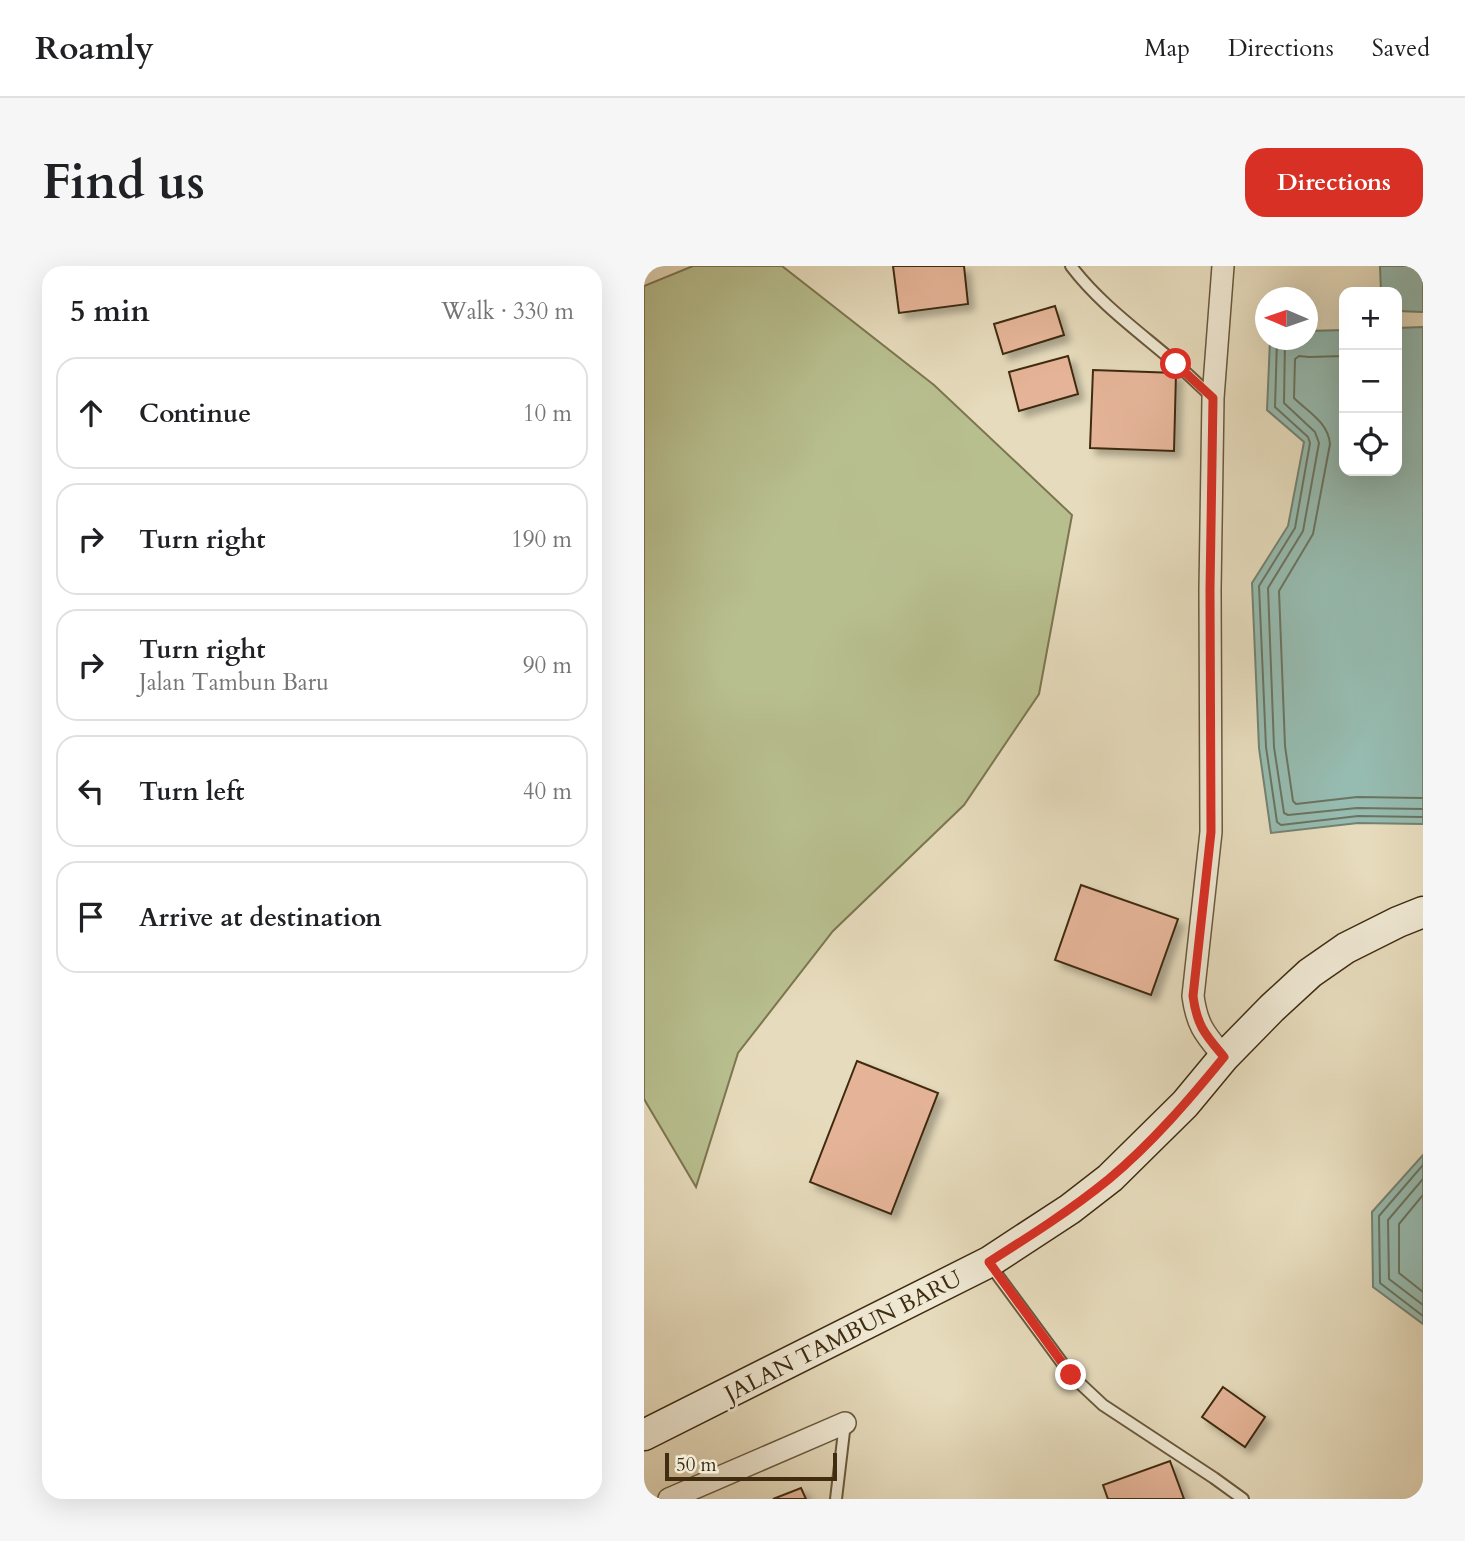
<!DOCTYPE html>
<meta charset="utf-8">
<style>
body{margin:0;font-family:Cardo,serif;background:#f6f6f6;color:#202124}
.controls{position:absolute;right:21px;top:21px;display:grid;overflow:hidden;border-radius:14px;box-shadow:0 7px 28px #0002}
.controls button{width:63px;height:63px;display:grid;place-items:center;padding:0;border:0;border-bottom:2px solid #e0e0e0;background:#fff;color:#202124;font:35px sans-serif}
.compass{position:absolute;left:611px;top:21px;width:63px;height:63px;border-radius:50%;background:#fff;box-shadow:0 7px 28px #0002;rotate:272deg}
.scale{position:absolute;left:21px;bottom:18px;width:172px;box-sizing:border-box;padding-left:7px;border:4px solid #3f2c11;border-top:0;font-size:19px;line-height:24px;white-space:nowrap;color:#3f2c11;-webkit-text-stroke:5px #efe8d3;paint-order:stroke}
.stop{position:absolute;width:21px;height:21px;margin:-16px;border:5px solid #d93025;border-radius:50%;background:#fff}
.stop.end{background:#d93025;border-color:#fff;box-shadow:0 2px 7px #0008}
.list{margin:0;padding:0;list-style:none}
h2{display:flex;justify-content:space-between;align-items:center;height:91px;margin:0;padding:0 28px;font-size:30px}
h2 small{font-size:23px;font-weight:400;color:#757577}
.list li{display:grid;grid-template-columns:46px 1fr auto;gap:21px;align-items:center;box-sizing:border-box;height:112px;margin:0 14px 14px;padding:0 14px;border:2px solid #e0e0e0;border-radius:21px}
.list b{display:block;font-size:26px;white-space:nowrap}
.list p{margin:0;font-size:23px;white-space:nowrap;color:#757577}
.list em{font-size:23px;font-style:normal;color:#757577}
.icon{flex:none;width:38px;height:38px;fill:none;stroke:currentColor;stroke-width:2;stroke-linecap:round;stroke-linejoin:round}
.map{position:relative;flex:none;width:779px;height:1233px;overflow:hidden;border-radius:21px}
header{display:flex;align-items:center;gap:42px;box-sizing:border-box;height:98px;padding:0 35px;background:#fff;border-bottom:2px solid #e0e0e0}
header strong{font-size:33px}
nav{display:flex;gap:38px;margin-inline-start:auto;font-size:24px}
.intro{display:flex;align-items:center;justify-content:space-between;box-sizing:border-box;height:168px;padding:0 42px}
h1{margin:0;font-size:49px}
.button{padding:18px 32px;border-radius:21px;background:#d93025;color:#fff;font-size:24px;font-weight:700}
main{display:flex;gap:42px;padding:0 42px}
aside{flex:1;background:#fff;border-radius:21px;box-shadow:0 7px 28px #0002}
.map>svg:first-child{display:block}
.green{fill:#b8bf8f;stroke:#7c7650;stroke-width:2}
.water{fill:#96bbb0;stroke:#738270;stroke-width:2}
.lines{fill:none;stroke-linecap:round;stroke-linejoin:round}
.shore{stroke:#6a7460;stroke-width:2}
.building{fill:#e5b498;stroke:#3f2c11;stroke-width:2;filter:url(#shadow)}
.lane-casing{stroke:#69583c;stroke-width:14}
.street-casing{stroke:#69583c;stroke-width:24}
.secondary-casing{stroke:#3f2c11;stroke-width:33}
.lane{stroke:#efe8d3;stroke-width:10}
.street{stroke:#efe8d3;stroke-width:21}
.secondary{stroke:#efe8d3;stroke-width:30}
.route{stroke:#d93025;stroke-width:9}
.labels{text-anchor:middle;dominant-baseline:central;stroke-width:6;stroke-linejoin:round;paint-order:stroke}
.street-label{font-size:23px;fill:#3f2c11;stroke:#efe8d3}
</style>
<header>
<strong>Roamly</strong>
<nav><a>Map</a><a>Directions</a><a>Saved</a></nav>
</header>
<div class="intro"><h1>Find us</h1><a class="button">Directions</a></div>
<main>
<aside>
<h2>5 min<small>Walk · 330 m</small></h2>
<ul class="list">
<li><svg class="icon" aria-label="ahead" viewBox="0 0 24 24"><path d="M12 20V5M6 11l6-6 6 6"/></svg><div><b>Continue</b></div><em>10 m</em></li>
<li><svg class="icon" aria-label="right" viewBox="0 0 24 24"><path d="M7 20v-9h11M14 6l5 5-5 5"/></svg><div><b>Turn right</b></div><em>190 m</em></li>
<li><svg class="icon" aria-label="right" viewBox="0 0 24 24"><path d="M7 20v-9h11M14 6l5 5-5 5"/></svg><div><b>Turn right</b><p>Jalan Tambun Baru</p></div><em>90 m</em></li>
<li><svg class="icon" aria-label="left" viewBox="0 0 24 24"><path d="M17 20v-9H6M10 6l-5 5 5 5"/></svg><div><b>Turn left</b></div><em>40 m</em></li>
<li><svg class="icon" aria-label="arrive" viewBox="0 0 24 24"><path d="M6 21V4h12l-3 4 3 4H6"/></svg><div><b>Arrive at destination</b></div></li>
</ul>
</aside>
<div class="map">
<svg width="779" height="1233" viewBox="0 0 779 1233">
<defs>
<filter id="shadow"><feDropShadow dx="6" dy="6" stdDeviation="3.5" flood-color="#0004"/></filter>
</defs>
<rect width="100%" height="100%" fill="#e6dbbc"/>
<filter id="stains"><feTurbulence type="fractalNoise" baseFrequency=".00286" numOctaves="4"/><feColorMatrix values="0 0 0 0 .2 0 0 0 0 .09 0 0 0 0 .02 0 0 0 .5 -.17"/></filter>
<radialGradient id="worn" r=".72"><stop offset=".6" stop-color="#630" stop-opacity="0"/><stop offset="1" stop-color="#630" stop-opacity=".3"/></radialGradient>
<!-- green -->
<polygon class="green" points="49,0 138,0 290,119 428,249 395,428 320,539 189,665 94,787 52,921 0,833 0,20"/>
<!-- water -->
<g class="water">
<polygon points="736,0 779,0 779,46 753,45 753,26 737,26"/>
<polygon points="779,61 779,558 714,557 627,567 615,482 608,317 644,260 660,176 623,144 626,74 664,74 664,65 700,64 700,205 753,205 753,62"/>
<polygon points="779,889 779,1058 729,1021 728,946"/>
</g>
<g class="lines">
<!-- shore -->
<g class="shore">
<polyline points="633,74 631,141 664,171 666,177 651,262 615,320 622,481 633,556 637,559 714,550 779,551"/>
<polyline points="641,74 640,137 671,166 675,177 659,265 624,322 630,481 640,547 644,549 713,542 779,543"/>
<path d="M700,90L665,91L655,90L651,93L650,132C664,146 684,156 686,178L669,268L635,325L641,480L649,535L652,538L713,531L779,532"/>
<polyline points="779,899 735,950 736,1017 779,1050"/>
<polyline points="779,913 744,954 745,1013 779,1039"/>
<polyline points="779,929 755,958 755,1007 779,1026"/>
</g>
</g>
<!-- building -->
<g class="building">
<polygon points="249,0 320,0 324,38 255,47"/>
<polygon points="411,40 420,69 359,88 350,58"/>
<polygon points="424,90 434,128 375,145 365,106"/>
<polygon points="449,104 532,107 530,185 446,182"/>
<polygon points="437,619 534,653 507,729 411,694"/>
<polygon points="213,795 294,827 247,948 166,916"/>
<polygon points="579,1121 621,1151 601,1181 558,1151"/>
<polygon points="526,1195 540,1233 464,1233 459,1219"/>
<polygon points="157,1222 162,1233 129,1233"/>
</g>
<g class="lines">
<!-- lane casing -->
<g class="lane-casing">
<g id="lane">
<path d="M427,0C455,37 494,65 529,95C543,107 556,120 569,132"/>
<polyline points="346,999 427,1109 459,1139 570,1212 599,1233"/>
<polyline points="192,1233 201,1157"/>
</g>
</g>
<!-- street casing -->
<g class="street-casing">
<g id="street">
<path d="M579,0L569,132L566,324L567,566L549,730C553,760 561,768 580,791"/>
<polyline points="25,1233 201,1157"/>
</g>
</g>
<!-- secondary casing -->
<g class="secondary-casing">
<polyline id="secondary" points="0,1169 345,996 426,943 466,912 541,838 580,791 628,742 666,707 702,682 754,656 779,646"/>
</g>
<!-- lane -->
<use href="#lane" class="lane"/>
<!-- street -->
<use href="#street" class="street"/>
<!-- secondary -->
<use href="#secondary" class="secondary"/>
</g>
<g class="lines">
<!-- route -->
<path class="route" d="M427,1109L345,996C386,970 427,944 465,913C508,877 545,834 580,791C561,768 553,760 549,730L567,566L566,324L569,132L532,98"/>
</g>
<g class="labels">
<!-- street labels -->
<g class="street-label">
<text transform="translate(199 1070) rotate(-27)">JALAN TAMBUN BARU</text>
</g>
</g>
<rect width="100%" height="100%" filter="url(#stains)"/>
<rect width="100%" height="100%" fill="url(#worn)"/>
</svg>
<div class="controls">
<button>+</button>
<button>−</button>
<button><svg class="icon" aria-label="locate" viewBox="0 0 24 24"><circle cx="12" cy="12" r="6"/><path d="M12 2v4M12 18v4M2 12h4M18 12h4"/></svg></button>
</div>
<svg class="compass" viewBox="-18 -18 36 36"><path d="M0-13l5 13h-10z" fill="#e53935"/><path d="M0 13l5-13h-10z" fill="#757577"/></svg>
<div class="scale">50 m</div>
<div class="stop" style="left:532px;top:98px"></div>
<div class="stop end" style="left:427px;top:1109px"></div>
</div>
</main>
